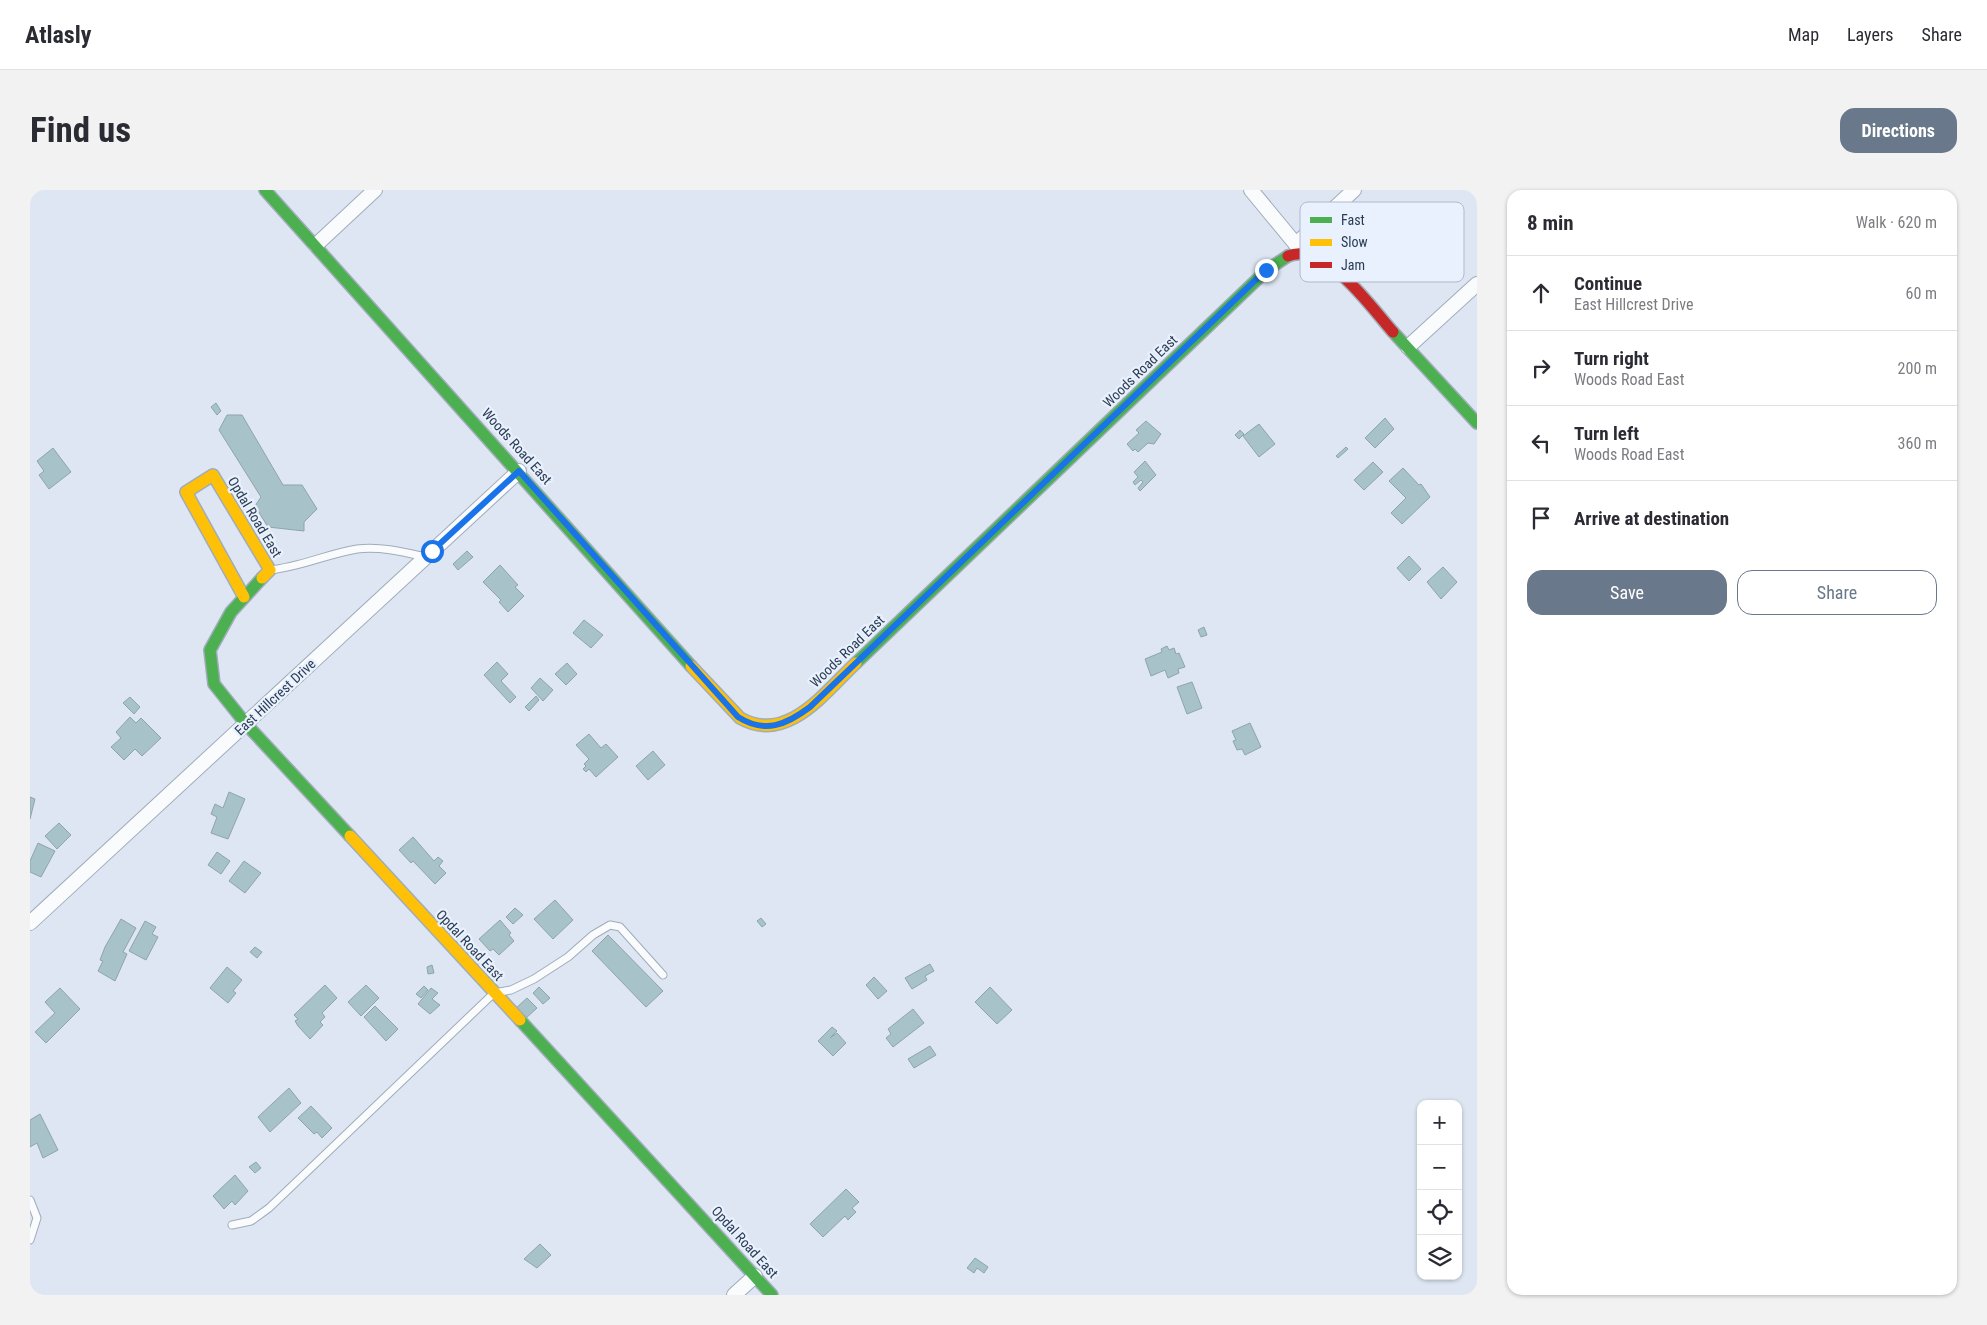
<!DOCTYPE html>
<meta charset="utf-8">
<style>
body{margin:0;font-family:"Roboto Condensed",sans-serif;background:#f2f2f3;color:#2b2b33}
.controls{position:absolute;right:15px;bottom:15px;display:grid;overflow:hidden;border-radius:10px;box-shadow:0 1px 4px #0004}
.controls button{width:45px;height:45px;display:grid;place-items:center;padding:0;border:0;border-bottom:1px solid #e1e1e2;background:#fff;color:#2b2b33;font:25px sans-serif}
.stop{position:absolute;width:15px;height:15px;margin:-11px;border:4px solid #1a73e8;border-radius:50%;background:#fff}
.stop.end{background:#1a73e8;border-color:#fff;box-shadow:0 1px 5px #0008}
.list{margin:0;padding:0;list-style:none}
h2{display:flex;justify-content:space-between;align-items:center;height:65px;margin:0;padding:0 20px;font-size:21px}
h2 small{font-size:16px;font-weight:400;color:#7c7c81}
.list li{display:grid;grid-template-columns:32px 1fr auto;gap:15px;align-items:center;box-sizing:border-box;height:75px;padding:0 20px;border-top:1px solid #e1e1e2}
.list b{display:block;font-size:19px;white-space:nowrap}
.list p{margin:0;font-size:16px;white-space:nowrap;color:#7c7c81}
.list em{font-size:16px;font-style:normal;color:#7c7c81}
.actions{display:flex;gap:10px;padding:15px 20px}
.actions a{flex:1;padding:11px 0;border:1px solid #69788a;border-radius:15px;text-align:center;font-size:18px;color:#69788a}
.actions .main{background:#69788a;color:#fff}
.icon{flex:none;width:28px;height:28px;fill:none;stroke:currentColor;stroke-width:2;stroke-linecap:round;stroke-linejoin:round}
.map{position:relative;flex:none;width:1447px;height:1105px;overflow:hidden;border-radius:15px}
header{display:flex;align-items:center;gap:30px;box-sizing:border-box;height:70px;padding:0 25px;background:#fff;border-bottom:1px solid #e1e1e2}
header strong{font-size:24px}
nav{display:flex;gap:28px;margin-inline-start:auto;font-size:18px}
.intro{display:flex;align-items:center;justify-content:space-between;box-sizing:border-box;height:120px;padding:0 30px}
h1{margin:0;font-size:35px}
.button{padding:12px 22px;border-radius:15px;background:#69788a;color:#fff;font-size:18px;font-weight:700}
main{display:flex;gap:30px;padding:0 30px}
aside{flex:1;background:#fff;border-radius:15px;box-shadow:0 1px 4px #0004}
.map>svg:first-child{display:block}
.building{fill:#a7c3c9;stroke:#8da5aa}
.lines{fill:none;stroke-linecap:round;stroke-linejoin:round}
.lane-casing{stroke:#a0acba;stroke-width:9}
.street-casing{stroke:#a0acba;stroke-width:16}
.fast-casing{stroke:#a0acba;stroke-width:14}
.slow-casing{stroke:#a0acba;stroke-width:14}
.jam-casing{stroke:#a0acba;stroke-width:14}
.lane{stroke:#fafbfd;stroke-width:7}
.street{stroke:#fafbfd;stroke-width:14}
.fast{stroke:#4caf50;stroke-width:11}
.slow{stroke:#ffc107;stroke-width:11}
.jam{stroke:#c62828;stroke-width:11}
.route{stroke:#1a73e8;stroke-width:6}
.labels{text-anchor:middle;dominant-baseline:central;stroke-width:4.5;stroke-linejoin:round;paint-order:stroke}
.street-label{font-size:14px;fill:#2b3c52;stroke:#e8f1fd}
.key{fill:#e8f1fd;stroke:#afbbca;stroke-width:1}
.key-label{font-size:14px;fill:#2b3c52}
</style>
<header>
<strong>Atlasly</strong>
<nav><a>Map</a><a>Layers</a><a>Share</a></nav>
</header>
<div class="intro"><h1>Find us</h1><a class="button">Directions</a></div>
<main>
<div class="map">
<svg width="1447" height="1105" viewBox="0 0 1447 1105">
<rect width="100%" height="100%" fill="#dde6f2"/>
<!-- building -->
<g class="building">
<polygon points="186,213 191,221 187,225 181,217"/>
<polygon points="197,225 212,225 253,295 272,295 287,319 274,332 274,341 238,337 225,316 231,307 189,240"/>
<polygon points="1355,228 1364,239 1345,258 1335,248"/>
<polygon points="1116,231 1131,244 1124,254 1118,253 1108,262 1105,259 1103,261 1097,254 1109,243 1106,240"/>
<polygon points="1229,234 1245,254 1229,267 1213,246"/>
<polygon points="1210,240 1214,244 1209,249 1205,245"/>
<polygon points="1316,257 1318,259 1308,268 1306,266"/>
<polygon points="23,258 41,282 19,299 9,285 14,281 7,271"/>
<polygon points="1115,271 1126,285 1110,301 1108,298 1113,292 1111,290 1105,295 1103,292 1108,287 1104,282"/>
<polygon points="1343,272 1353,282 1334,300 1324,290"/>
<polygon points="1373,278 1389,295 1391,294 1400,307 1372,334 1361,323 1376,308 1359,291"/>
<polygon points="437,361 443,367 428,380 423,374"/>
<polygon points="1379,366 1391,379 1379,391 1367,378"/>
<polygon points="470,375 488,395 485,397 494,406 478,422 469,412 471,410 453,392"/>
<polygon points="1413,377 1427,392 1411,409 1397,392"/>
<polygon points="554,430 573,445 561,458 543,443"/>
<polygon points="1174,437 1177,445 1171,447 1168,440"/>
<polygon points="1137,456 1139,460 1144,458 1146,464 1149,463 1155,477 1148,479 1149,483 1138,488 1135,480 1121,486 1115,469 1132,462 1131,459"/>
<polygon points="467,472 478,484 471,491 486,507 480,513 454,485"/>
<polygon points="537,473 547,484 536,495 525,484"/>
<polygon points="510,488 523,500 513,511 501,498"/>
<polygon points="1162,492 1172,518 1157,524 1147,497"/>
<polygon points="506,506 509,510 499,521 495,517"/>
<polygon points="100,507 110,517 104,524 93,513"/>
<polygon points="100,527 106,533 111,528 131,548 112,566 105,559 94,570 81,557 91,548 86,542"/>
<polygon points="1220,533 1231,557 1215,565 1212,559 1207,560 1203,551 1206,550 1202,541"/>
<polygon points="559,544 571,558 576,554 588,567 566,587 559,579 556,582 553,579 556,576 554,574 559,569 546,555"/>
<polygon points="623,561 635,575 618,590 606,576"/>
<polygon points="199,602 215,609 198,649 181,643 187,627 181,624 185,614 193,618"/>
<polygon points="0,607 5,609 0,629"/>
<polygon points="29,633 41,645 27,659 15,646"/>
<polygon points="383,647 404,671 408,667 413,671 409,676 416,683 405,694 383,671 381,673 369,660"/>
<polygon points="8,653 25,661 11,687 0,682 0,671"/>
<polygon points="187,662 200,671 191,684 178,675"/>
<polygon points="214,671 231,683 215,703 199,691"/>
<polygon points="525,710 543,730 523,749 504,729"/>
<polygon points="485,718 493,725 483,734 476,727"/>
<polygon points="731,728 736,734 732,737 727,731"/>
<polygon points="91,729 106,738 93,762 97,764 85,791 68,781 73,771 70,770 75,757"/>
<polygon points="470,730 481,743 479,745 484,751 469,765 463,759 460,761 449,749"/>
<polygon points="115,731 126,737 122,744 128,747 116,770 99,761"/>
<polygon points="578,745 633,801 616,817 562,761"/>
<polygon points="225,757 232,762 227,768 220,762"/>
<polygon points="900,774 904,781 895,786 897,790 882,799 875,788"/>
<polygon points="402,775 404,783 398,784 397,777"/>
<polygon points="197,777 212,790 203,801 206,803 198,813 180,798"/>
<polygon points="844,787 857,801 848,809 836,795"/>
<polygon points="295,795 307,808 292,823 295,827 290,832 293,835 280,849 268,836 265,831 268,829 264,825"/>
<polygon points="336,795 349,808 331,826 318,812"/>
<polygon points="394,796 398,800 391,808 386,804"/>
<polygon points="509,797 520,808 513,814 503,803"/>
<polygon points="960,797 982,820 967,834 945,812"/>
<polygon points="30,798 50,819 16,853 5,842 25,823 15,812"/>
<polygon points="401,798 408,803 402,809 410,815 400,824 388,814"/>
<polygon points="497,808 507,818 495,829 485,819"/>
<polygon points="345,816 368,839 356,851 334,827"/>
<polygon points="883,819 894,833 863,857 856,848 861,844 858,839"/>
<polygon points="802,837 807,841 800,848 807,843 816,853 803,866 788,851"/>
<polygon points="900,856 906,865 884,878 878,869"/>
<polygon points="259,898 271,913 240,942 228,927"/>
<polygon points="281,916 302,938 292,948 287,942 284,944 268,928"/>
<polygon points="10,924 28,960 13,968 7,953 0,957 0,930"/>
<polygon points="226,972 231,978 225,983 219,977"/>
<polygon points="205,985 218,1001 205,1015 202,1011 194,1019 183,1006"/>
<polygon points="816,999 829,1012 822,1018 826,1022 818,1030 815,1026 793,1047 780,1034"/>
<polygon points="510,1054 521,1065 507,1078 494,1069"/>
<polygon points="945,1068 958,1077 954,1083 947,1078 944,1083 937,1078"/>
</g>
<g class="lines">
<!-- lane casing -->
<g class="lane-casing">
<g id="lane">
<path d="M240,380C270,377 297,364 327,359C350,356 374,362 396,367"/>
<polyline points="0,1010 7,1028 0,1050"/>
<polyline points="202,1035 221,1031 239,1018 464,803 481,800 504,789 538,767 563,745 580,735 590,737 633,785"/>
</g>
</g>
<!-- street casing -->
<g class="street-casing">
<g id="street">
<polyline points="1221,0 1273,63"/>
<polyline points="1266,54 1324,0"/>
<polyline points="286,55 345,0"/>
<polyline points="1378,157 1447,94"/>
<polyline points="0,733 489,281"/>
<polyline points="704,1105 725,1086"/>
</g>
</g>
<!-- fast casing -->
<g class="fast-casing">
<g id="fast">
<polyline points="235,0 661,476"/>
<polyline points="1363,142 1447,233"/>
<polyline points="232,388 201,422 180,460 184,494 216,534 320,646"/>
<polyline points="826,473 1237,80 1258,66"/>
<polyline points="490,830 742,1105"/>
</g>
</g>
<!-- slow casing -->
<g class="slow-casing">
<g id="slow">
<polyline points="214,407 156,302 183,285 240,380 232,388"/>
<path d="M661,476L710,528C757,555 795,502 826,473"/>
<polyline points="320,646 490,830"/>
</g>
</g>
<!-- jam casing -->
<g class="jam-casing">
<path id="jam" d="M1258,66C1295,51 1341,117 1363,142"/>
</g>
<!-- lane -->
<use href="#lane" class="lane"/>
<!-- street -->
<use href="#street" class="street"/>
<!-- fast -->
<use href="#fast" class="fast"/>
<!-- slow -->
<use href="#slow" class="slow"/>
<!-- jam -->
<use href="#jam" class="jam"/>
</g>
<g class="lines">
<!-- route -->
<path class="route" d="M402,361L489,281L708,527C735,544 756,535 780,517L1236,80"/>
</g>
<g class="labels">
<!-- street labels -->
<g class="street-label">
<text transform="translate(1110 181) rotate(-44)">Woods Road East</text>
<text transform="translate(487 256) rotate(48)">Woods Road East</text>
<text transform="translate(225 327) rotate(59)">Opdal Road East</text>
<text transform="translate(817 461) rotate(-44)">Woods Road East</text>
<text transform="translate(245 507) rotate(-43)">East Hillcrest Drive</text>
<text transform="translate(440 755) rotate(47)">Opdal Road East</text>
<text transform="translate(715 1052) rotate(48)">Opdal Road East</text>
</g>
</g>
<!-- legend -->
<rect x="1270" y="12" width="164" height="80" rx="8" class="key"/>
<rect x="1280" y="27" width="22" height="6" fill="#4caf50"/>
<rect x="1280" y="49" width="22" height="7" fill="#ffc107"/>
<rect x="1280" y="72" width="22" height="6" fill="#c62828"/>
<g class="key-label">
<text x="1311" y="35">Fast</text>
<text x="1311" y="57">Slow</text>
<text x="1311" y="80">Jam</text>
</g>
</svg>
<div class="controls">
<button>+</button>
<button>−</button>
<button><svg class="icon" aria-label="locate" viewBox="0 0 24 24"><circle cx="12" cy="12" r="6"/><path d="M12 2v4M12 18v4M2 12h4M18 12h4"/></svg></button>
<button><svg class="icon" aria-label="layers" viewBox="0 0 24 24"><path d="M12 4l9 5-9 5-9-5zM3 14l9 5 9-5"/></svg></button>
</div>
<div class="stop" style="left:402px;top:361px"></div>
<div class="stop end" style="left:1236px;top:80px"></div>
</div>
<aside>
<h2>8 min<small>Walk · 620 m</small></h2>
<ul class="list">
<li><svg class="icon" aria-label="ahead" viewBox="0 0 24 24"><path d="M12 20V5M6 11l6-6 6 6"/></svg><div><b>Continue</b><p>East Hillcrest Drive</p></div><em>60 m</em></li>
<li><svg class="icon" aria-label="right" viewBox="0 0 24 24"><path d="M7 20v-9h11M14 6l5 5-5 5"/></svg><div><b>Turn right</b><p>Woods Road East</p></div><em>200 m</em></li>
<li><svg class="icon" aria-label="left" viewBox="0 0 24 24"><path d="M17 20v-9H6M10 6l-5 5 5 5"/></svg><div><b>Turn left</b><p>Woods Road East</p></div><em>360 m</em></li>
<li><svg class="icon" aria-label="arrive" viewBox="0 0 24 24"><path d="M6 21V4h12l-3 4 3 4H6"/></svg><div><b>Arrive at destination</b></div></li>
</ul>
<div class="actions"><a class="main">Save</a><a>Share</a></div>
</aside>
</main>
